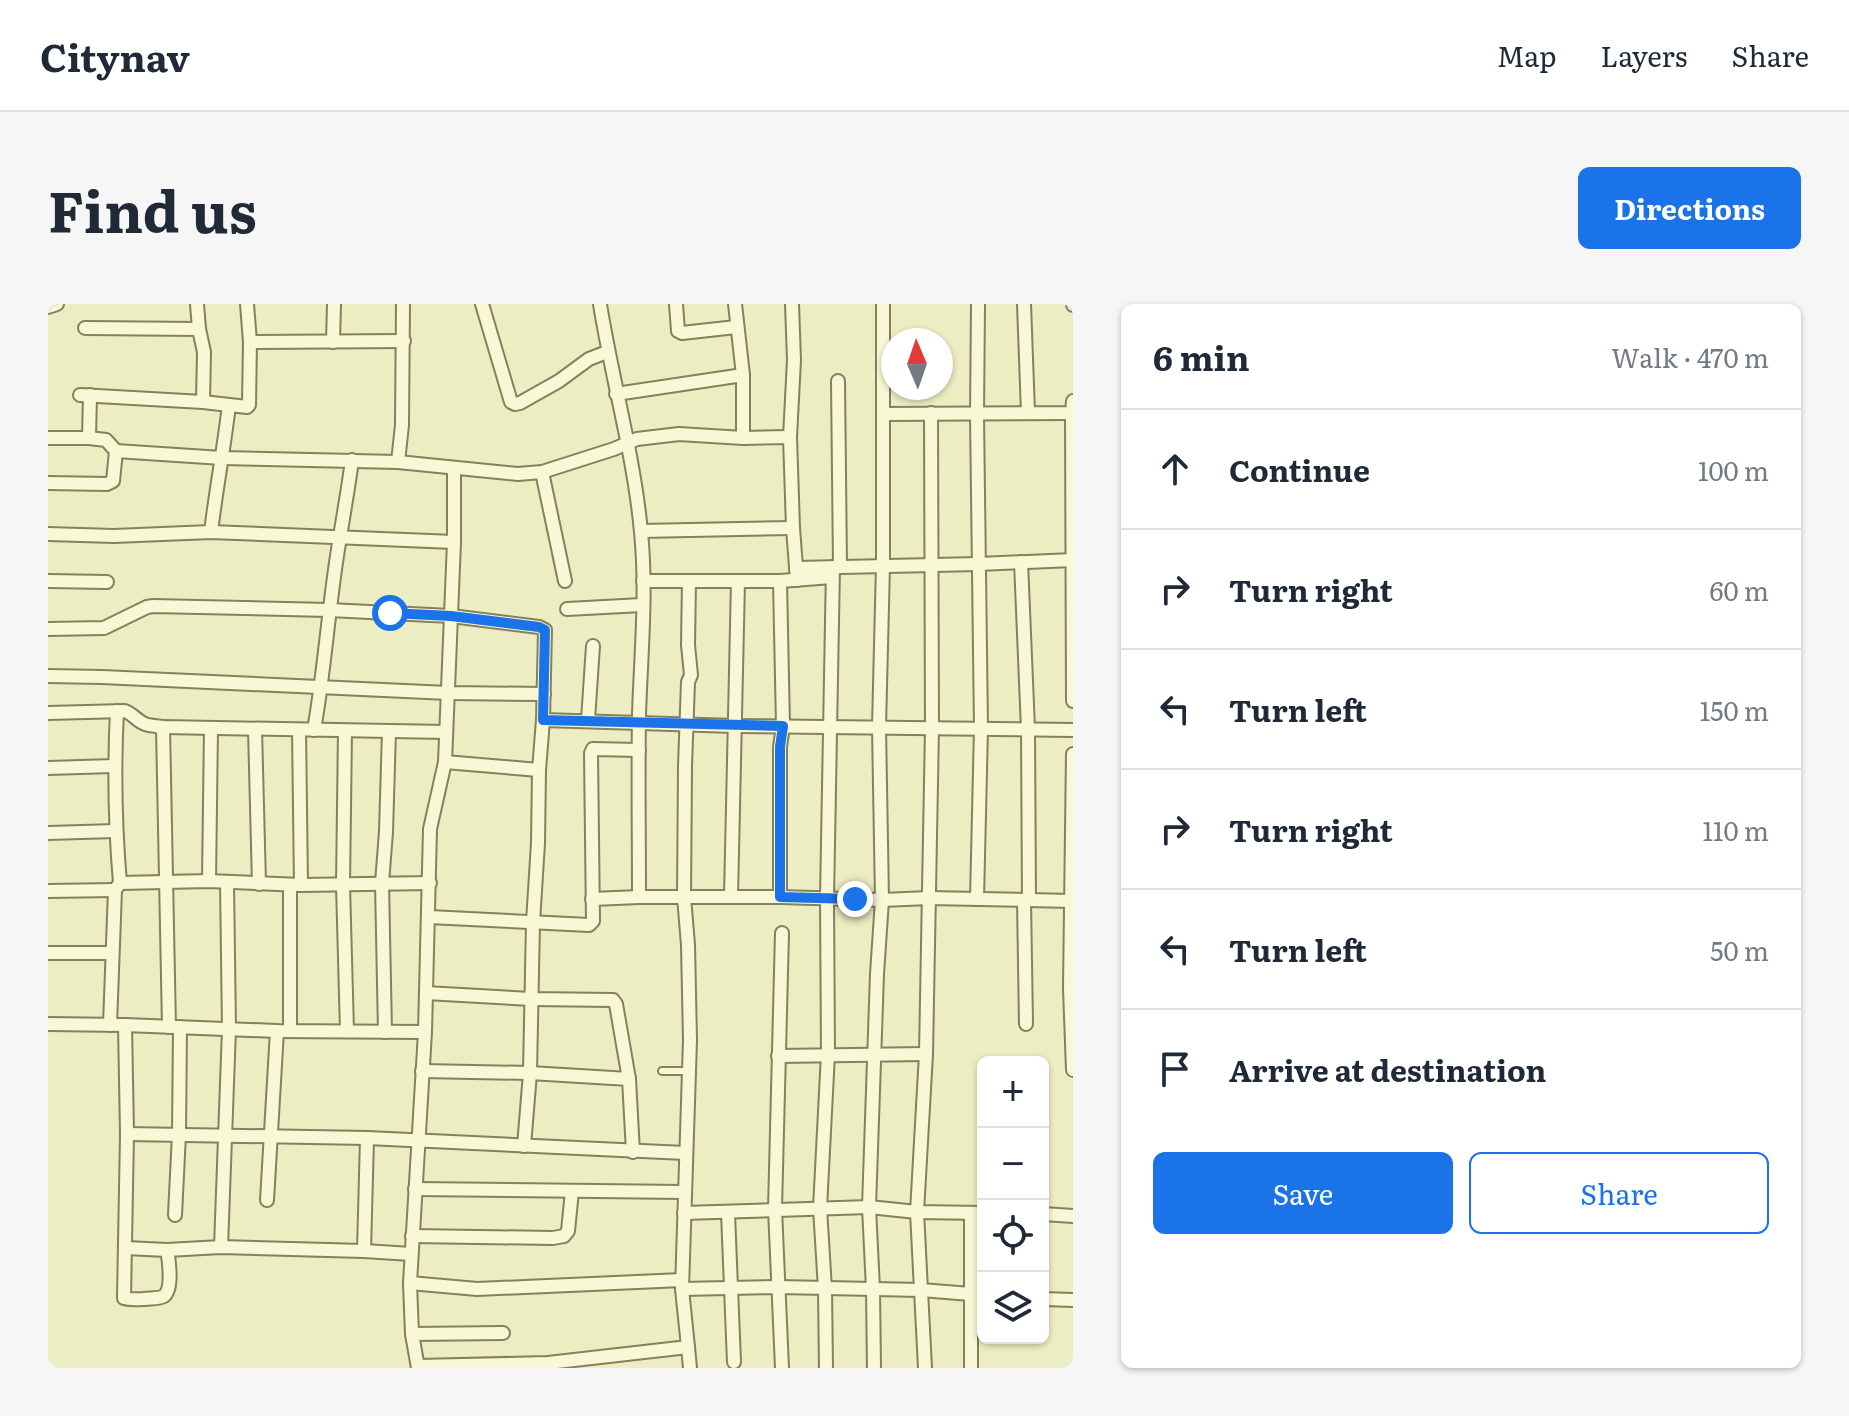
<!DOCTYPE html>
<meta charset="utf-8">
<style>
body{margin:0;font-family:Literata,serif;background:#f6f6f7;color:#1f2937}
.controls{position:absolute;right:24px;bottom:24px;display:grid;overflow:hidden;border-radius:12px;box-shadow:0 2px 6px #0004}
.controls button{width:72px;height:72px;display:grid;place-items:center;padding:0;border:0;border-bottom:2px solid #e0e1e3;background:#fff;color:#1f2937;font:40px sans-serif}
.compass{position:absolute;left:833px;top:24px;width:72px;height:72px;border-radius:50%;background:#fff;box-shadow:0 2px 6px #0004;rotate:358deg}
.stop{position:absolute;width:24px;height:24px;margin:-18px;border:6px solid #1a73e8;border-radius:50%;background:#fff}
.stop.end{background:#1a73e8;border-color:#fff;box-shadow:0 2px 8px #0008}
.list{margin:0;padding:0;list-style:none}
h2{display:flex;justify-content:space-between;align-items:center;height:104px;margin:0;padding:0 32px;font-size:34px}
h2 small{font-size:26px;font-weight:400;color:#747a83}
.list li{display:grid;grid-template-columns:52px 1fr auto;gap:24px;align-items:center;box-sizing:border-box;height:120px;padding:0 32px;border-top:2px solid #e0e1e3}
.list b{display:block;font-size:30px;white-space:nowrap}
.list em{font-size:26px;font-style:normal;color:#747a83}
.actions{display:flex;gap:16px;padding:24px 32px}
.actions a{flex:1;padding:18px 0;border:2px solid #1a73e8;border-radius:12px;text-align:center;font-size:28px;color:#1a73e8}
.actions .main{background:#1a73e8;color:#fff}
.icon{flex:none;width:44px;height:44px;fill:none;stroke:currentColor;stroke-width:2;stroke-linecap:round;stroke-linejoin:round}
.map{position:relative;flex:none;width:1025px;height:1064px;overflow:hidden;border-radius:12px}
header{display:flex;align-items:center;gap:48px;box-sizing:border-box;height:112px;padding:0 40px;background:#fff;border-bottom:2px solid #e0e1e3}
header strong{font-size:38px}
nav{display:flex;gap:44px;margin-inline-start:auto;font-size:28px}
.intro{display:flex;align-items:center;justify-content:space-between;box-sizing:border-box;height:192px;padding:0 48px}
h1{margin:0;font-size:56px}
.button{padding:20px 36px;border-radius:12px;background:#1a73e8;color:#fff;font-size:28px;font-weight:700}
main{display:flex;gap:48px;padding:0 48px}
aside{flex:1;background:#fff;border-radius:12px;box-shadow:0 2px 6px #0004}
.map>svg:first-child{display:block}
.lines{fill:none;stroke-linecap:round;stroke-linejoin:round}
.service-casing{stroke:#887f5b;stroke-width:10}
.minor-casing{stroke:#887f5b;stroke-width:16}
.service{stroke:#f8f8d7;stroke-width:6}
.minor{stroke:#f8f8d7;stroke-width:12}
.route{stroke:#1a73e8;stroke-width:10}
</style>
<header>
<strong>Citynav</strong>
<nav><a>Map</a><a>Layers</a><a>Share</a></nav>
</header>
<div class="intro"><h1>Find us</h1><a class="button">Directions</a></div>
<main>
<div class="map">
<svg width="1025" height="1064" viewBox="0 0 1025 1064">
<rect width="100%" height="100%" fill="#ededc4"/>
<g class="lines">
<!-- service casing -->
<g class="service-casing">
<polyline id="service" points="614,767 640,767"/>
</g>
<!-- minor casing -->
<g class="minor-casing">
<g id="minor">
<polyline points="149,0 151,25"/>
<polyline points="434,0 463,98 467,100 472,99 511,77 541,55 559,48"/>
<path d="M552,0C564,76 586,151 593,228C599,288 593,350 591,410C590,471 591,532 591,593"/>
<polyline points="628,0 630,27 634,29 688,23"/>
<polyline points="687,0 695,71 695,134"/>
<polyline points="744,0 746,56 742,133 745,224 749,276"/>
<polyline points="976,0 980,109"/>
<polyline points="1025,0 1025,1"/>
<polyline points="0,3 9,0"/>
<polyline points="37,24 151,25 156,48 155,98"/>
<polyline points="202,38 356,37"/>
<polyline points="285,38 286,0"/>
<polyline points="790,77 792,263"/>
<polyline points="568,90 695,71"/>
<polyline points="32,91 155,98 199,103 201,101 202,38 199,0"/>
<polyline points="1024,109 1025,397"/>
<polyline points="835,110 1024,109 1025,97"/>
<polyline points="0,134 41,134 58,136 68,147 174,154 350,158 470,170 494,168 566,145 589,135 631,130 695,134 742,133"/>
<polyline points="41,134 42,91"/>
<polyline points="350,158 354,121 355,0"/>
<polyline points="494,168 517,277"/>
<polyline points="0,179 59,180 65,177 68,147"/>
<polyline points="593,227 745,224"/>
<path d="M163,228C168,186 176,144 181,101"/>
<polyline points="0,230 66,232 163,228 406,238"/>
<polyline points="973,258 980,425 981,596"/>
<polyline points="748,264 931,260 1025,256"/>
<polyline points="0,277 59,278"/>
<polyline points="595,277 732,277 784,273"/>
<polyline points="732,277 735,422 732,443 732,593"/>
<polyline points="519,305 594,301"/>
<polyline points="0,325 56,324 99,303 105,302 281,306 403,312 491,323 497,326 495,416 491,466 490,539 485,618 482,769 476,842"/>
<polyline points="0,372 54,373 400,389 496,390"/>
<path d="M0,409L77,407C85,410 89,417 97,420C102,422 110,422 115,423L398,428"/>
<polyline points="495,416 687,422 1025,426"/>
<polyline points="540,416 545,342"/>
<polyline points="115,423 121,723"/>
<polyline points="207,425 211,580"/>
<polyline points="251,426 253,581"/>
<path d="M266,426C275,375 279,324 286,273C291,234 299,195 304,156"/>
<polyline points="297,427 295,581 299,727"/>
<polyline points="1025,450 1022,684 1025,766"/>
<polyline points="397,458 491,466"/>
<polyline points="0,464 66,462"/>
<polyline points="0,529 68,527"/>
<polyline points="161,577 163,424"/>
<polyline points="72,579 161,577 253,581 382,579"/>
<polyline points="242,581 242,727"/>
<polyline points="0,587 67,586"/>
<polyline points="683,593 690,277"/>
<polyline points="544,595 591,593 732,593 834,596 881,594 1025,597"/>
<polyline points="929,595 933,424 929,111 930,0"/>
<polyline points="976,596 978,720"/>
<polyline points="381,613 541,621 545,617 543,449 545,445 591,446"/>
<polyline points="734,629 727,905 734,1064"/>
<polyline points="0,649 64,649"/>
<polyline points="378,689 483,695 565,696 568,700 581,775"/>
<polyline points="0,720 77,721 229,727 377,728"/>
<path d="M62,721L67,586L72,579C67,521 66,465 69,407"/>
<path d="M77,721L79,830L76,994C83,996 88,995 96,995C102,994 111,995 116,992C125,985 121,956 119,946"/>
<polyline points="337,728 334,579 338,528 341,427"/>
<polyline points="730,752 878,750"/>
<polyline points="374,767 482,769 581,775 585,848"/>
<polyline points="79,830 319,834 637,849"/>
<polyline points="367,885 636,888"/>
<polyline points="219,896 229,727"/>
<polyline points="636,909 821,903 869,908 935,909"/>
<polyline points="680,909 686,1058"/>
<polyline points="995,910 1025,912"/>
<polyline points="127,911 131,830 132,723"/>
<polyline points="364,932 505,934 516,932 520,927 524,887"/>
<polyline points="173,943 181,725 179,578"/>
<polyline points="78,944 119,946 173,943 316,947 363,950"/>
<polyline points="316,947 319,834"/>
<polyline points="362,979 429,985 634,976"/>
<polyline points="634,985 731,983 873,986 935,991"/>
<polyline points="995,995 1025,996"/>
<polyline points="364,1030 455,1029"/>
<polyline points="640,1043 642,1064"/>
<polyline points="370,1062 500,1059 640,1043 634,985 642,736 640,641 636,593 637,462 640,378 643,371 640,341 641,277"/>
<polyline points="370,1064 364,1030 362,979 377,728 382,525 397,458 406,238 406,165"/>
<polyline points="778,1064 777,985 772,904 780,750 779,594 785,263"/>
<polyline points="826,1064 825,985 821,903 829,670 834,596 831,423 835,261 835,0"/>
<polyline points="877,1064 869,908 878,750 884,424 883,109"/>
<polyline points="923,1064 923,909"/>
</g>
</g>
<!-- service -->
<use href="#service" class="service"/>
<!-- minor -->
<use href="#minor" class="minor"/>
</g>
<g class="lines">
<!-- route -->
<polyline class="route" points="342,309 403,312 491,323 497,326 495,416 735,422 732,443 732,593 807,595"/>
</g>
</svg>
<div class="controls">
<button>+</button>
<button>−</button>
<button><svg class="icon" aria-label="locate" viewBox="0 0 24 24"><circle cx="12" cy="12" r="6"/><path d="M12 2v4M12 18v4M2 12h4M18 12h4"/></svg></button>
<button><svg class="icon" aria-label="layers" viewBox="0 0 24 24"><path d="M12 4l9 5-9 5-9-5zM3 14l9 5 9-5"/></svg></button>
</div>
<svg class="compass" viewBox="-18 -18 36 36"><path d="M0-13l5 13h-10z" fill="#e53935"/><path d="M0 13l5-13h-10z" fill="#747a83"/></svg>
<div class="stop" style="left:342px;top:309px"></div>
<div class="stop end" style="left:807px;top:595px"></div>
</div>
<aside>
<h2>6 min<small>Walk · 470 m</small></h2>
<ul class="list">
<li><svg class="icon" aria-label="ahead" viewBox="0 0 24 24"><path d="M12 20V5M6 11l6-6 6 6"/></svg><div><b>Continue</b></div><em>100 m</em></li>
<li><svg class="icon" aria-label="right" viewBox="0 0 24 24"><path d="M7 20v-9h11M14 6l5 5-5 5"/></svg><div><b>Turn right</b></div><em>60 m</em></li>
<li><svg class="icon" aria-label="left" viewBox="0 0 24 24"><path d="M17 20v-9H6M10 6l-5 5 5 5"/></svg><div><b>Turn left</b></div><em>150 m</em></li>
<li><svg class="icon" aria-label="right" viewBox="0 0 24 24"><path d="M7 20v-9h11M14 6l5 5-5 5"/></svg><div><b>Turn right</b></div><em>110 m</em></li>
<li><svg class="icon" aria-label="left" viewBox="0 0 24 24"><path d="M17 20v-9H6M10 6l-5 5 5 5"/></svg><div><b>Turn left</b></div><em>50 m</em></li>
<li><svg class="icon" aria-label="arrive" viewBox="0 0 24 24"><path d="M6 21V4h12l-3 4 3 4H6"/></svg><div><b>Arrive at destination</b></div></li>
</ul>
<div class="actions"><a class="main">Save</a><a>Share</a></div>
</aside>
</main>
